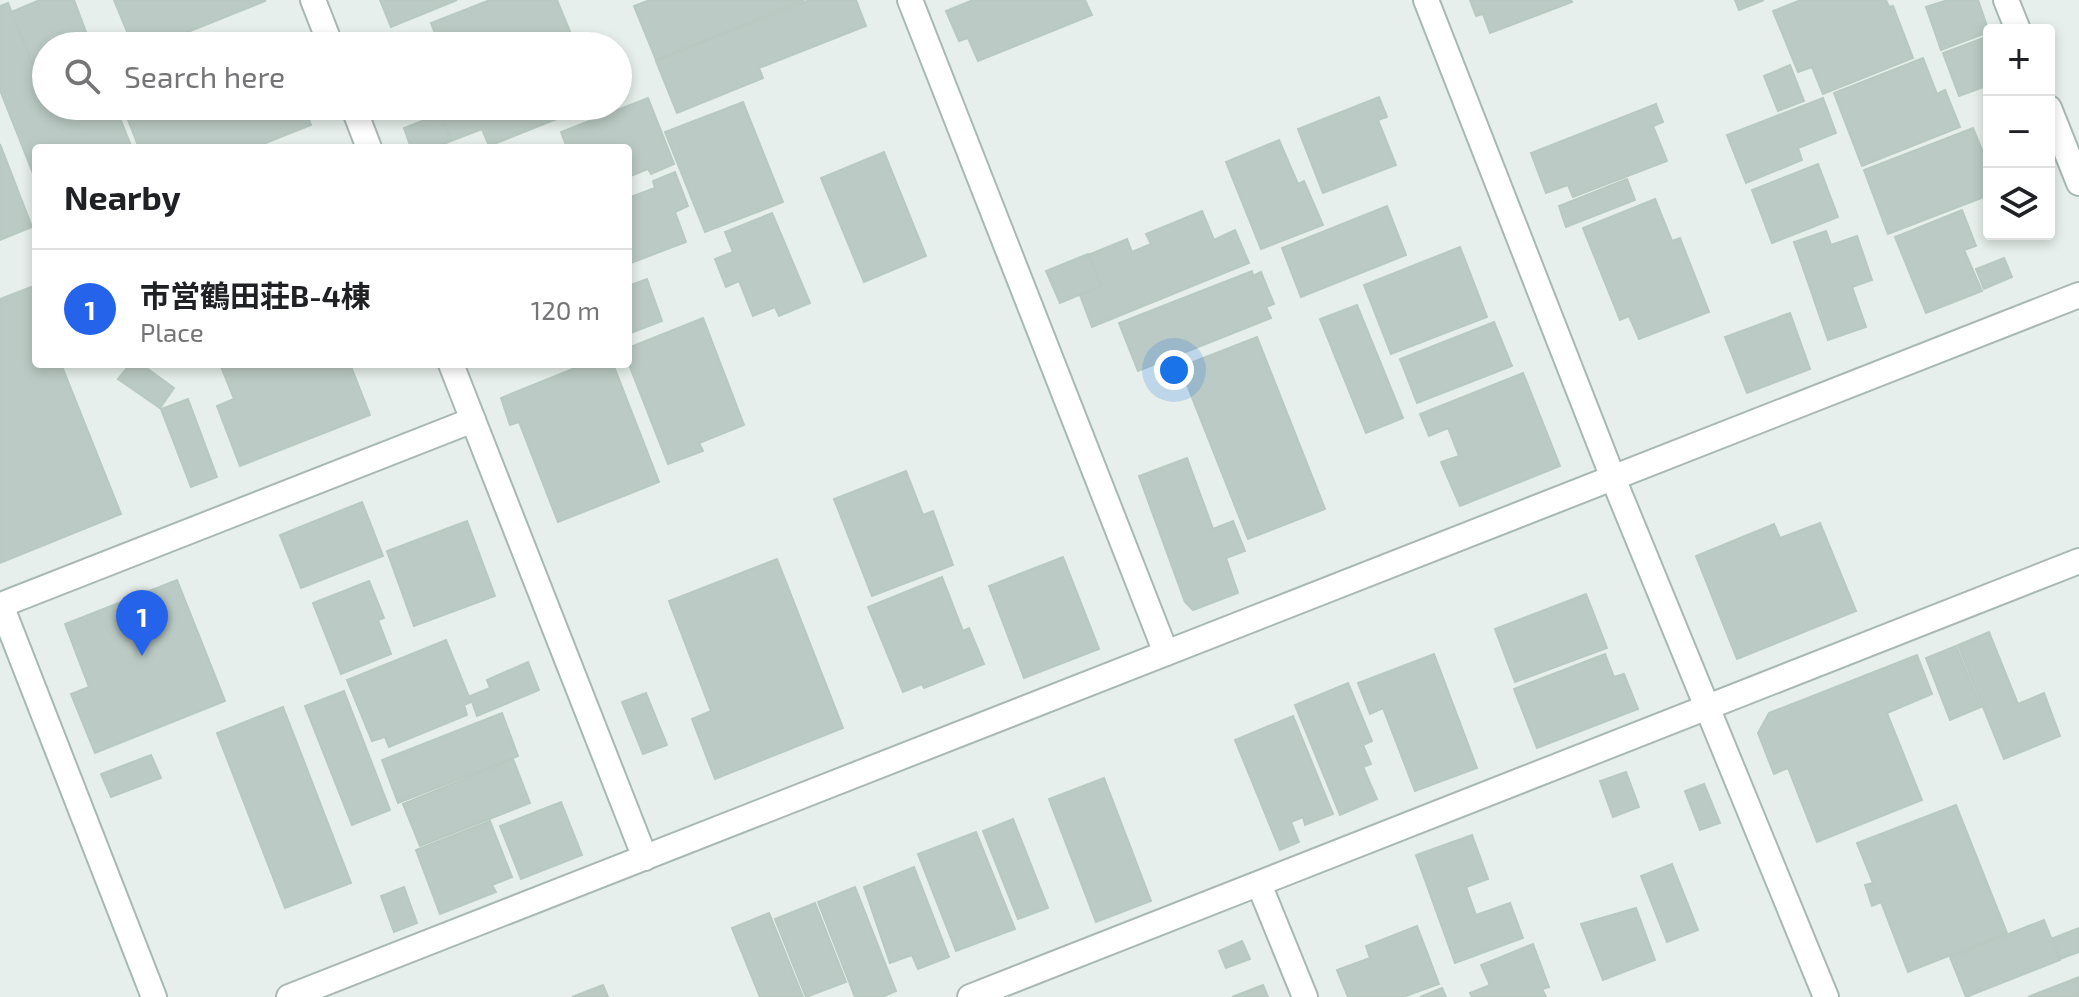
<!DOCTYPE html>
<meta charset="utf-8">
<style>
body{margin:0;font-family:"Exo 2","Noto Sans JP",sans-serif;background:#f6f6f6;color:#202124}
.controls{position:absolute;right:24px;top:24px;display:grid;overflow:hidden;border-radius:8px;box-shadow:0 4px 12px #0003}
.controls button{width:72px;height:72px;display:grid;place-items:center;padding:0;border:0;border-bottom:2px solid #e0e0e0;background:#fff;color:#202124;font:40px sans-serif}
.you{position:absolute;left:1174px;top:370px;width:28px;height:28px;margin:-20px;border:6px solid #fff;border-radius:50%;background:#1a73e8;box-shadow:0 0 0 12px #1a73e833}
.badge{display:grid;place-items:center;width:52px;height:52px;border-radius:50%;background:#2563eb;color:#fff;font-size:26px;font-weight:700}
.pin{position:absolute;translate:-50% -66px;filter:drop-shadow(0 2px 4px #0008)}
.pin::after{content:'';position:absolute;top:42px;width:28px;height:24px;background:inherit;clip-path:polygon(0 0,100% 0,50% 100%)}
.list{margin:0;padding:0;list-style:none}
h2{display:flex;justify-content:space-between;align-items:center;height:104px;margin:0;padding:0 32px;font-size:34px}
h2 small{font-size:26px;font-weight:400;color:#757577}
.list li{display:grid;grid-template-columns:52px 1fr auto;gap:24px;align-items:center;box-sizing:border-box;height:120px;padding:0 32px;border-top:2px solid #e0e0e0}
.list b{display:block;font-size:30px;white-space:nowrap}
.list p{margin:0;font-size:26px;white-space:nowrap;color:#757577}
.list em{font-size:26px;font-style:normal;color:#757577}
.icon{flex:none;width:44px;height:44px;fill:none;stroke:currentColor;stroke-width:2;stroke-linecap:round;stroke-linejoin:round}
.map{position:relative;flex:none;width:2079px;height:997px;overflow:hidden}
.search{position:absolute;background:#fff;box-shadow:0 4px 12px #0003;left:32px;top:32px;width:600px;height:88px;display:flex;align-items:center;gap:20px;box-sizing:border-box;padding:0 28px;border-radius:44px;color:#757577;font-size:30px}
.panel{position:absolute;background:#fff;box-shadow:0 4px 12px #0003;left:32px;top:144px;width:600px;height:224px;border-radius:8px}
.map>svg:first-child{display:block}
.building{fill:#bbcac4;stroke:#b8c9c2;stroke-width:2}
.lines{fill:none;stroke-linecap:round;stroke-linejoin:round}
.service-casing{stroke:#a8b8b2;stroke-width:28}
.minor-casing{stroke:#a8b8b2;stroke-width:28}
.service{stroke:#fff;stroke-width:24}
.minor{stroke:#fff;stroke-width:24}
</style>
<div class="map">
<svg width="2079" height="997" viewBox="0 0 2079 997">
<rect width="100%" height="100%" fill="#e6efeb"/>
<!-- building -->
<g class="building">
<polygon points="40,0 74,0 91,45 46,46 46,63 34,68 11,12"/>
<polygon points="114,0 265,0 265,1 153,46 133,46"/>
<polygon points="380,0 457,0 391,27"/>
<polygon points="490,0 557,0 576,46 440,46 431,23"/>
<polygon points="650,0 804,0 656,60 634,6"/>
<polygon points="809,0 856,0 866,26 759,68 763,78 677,113 656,61"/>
<polygon points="973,0 1085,0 1092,15 978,61 968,38 959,41 946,11"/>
<polygon points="1470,0 1571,0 1572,2 1490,33 1483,14 1476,16"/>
<polygon points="1735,0 1764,0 1739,10"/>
<polygon points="1801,0 1886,0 1889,7 1893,6 1913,58 1823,94 1812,67 1798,72 1773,11"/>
<polygon points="1948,0 1978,0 1989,32 1941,50 1926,7"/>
<polygon points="8,3 34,68 46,63 46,106 115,106 132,148 36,148 36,181 0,90 0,6"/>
<polygon points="1989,36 1989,85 1959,96 1943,53"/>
<polygon points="1923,58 1937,94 1945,90 1960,127 1862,166 1834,93"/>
<polygon points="1790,65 1804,101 1778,111 1764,76"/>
<polygon points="1379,97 1387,117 1378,120 1396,165 1323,193 1298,129"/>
<polygon points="648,98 674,164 651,174 648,169 628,177 628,148 567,148 561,132"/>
<polygon points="1823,98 1836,133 1798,148 1802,160 1746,183 1727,135"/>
<polygon points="743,102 783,202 705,232 665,132"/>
<polygon points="1656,104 1663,122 1653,126 1667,161 1573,197 1568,185 1546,193 1531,153"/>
<polygon points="155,106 303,106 311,125 253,148 139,148 127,117"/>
<polygon points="462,106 589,106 489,146 482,129 451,141 440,115"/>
<polygon points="440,114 451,141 435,148 411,148 404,128"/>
<polygon points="1973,128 1989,167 1989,195 1888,234 1864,170"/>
<polygon points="1279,140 1298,184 1304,181 1323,225 1261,249 1226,162"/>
<polygon points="0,144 32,227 0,240"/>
<polygon points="884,152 926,256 864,282 821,178"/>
<polygon points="1818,164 1838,217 1772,243 1752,190"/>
<polygon points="675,172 688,206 675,212 686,242 628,264 628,198 655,188 653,181"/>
<polygon points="1627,179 1635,200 1566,227 1559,206"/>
<polygon points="1655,199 1672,241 1680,238 1709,312 1639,339 1629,316 1620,320 1583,228"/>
<polygon points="1387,206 1406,255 1301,297 1282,248"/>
<polygon points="1962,210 1976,246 1964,250 1982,291 1926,313 1895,237"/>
<polygon points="1202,211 1214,240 1235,230 1249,263 1092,327 1080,295 1101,286 1088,255 1127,239 1132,252 1151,244 1146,234"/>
<polygon points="772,213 810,303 779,316 775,307 753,316 739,281 726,287 715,259 733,252 725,232"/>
<polygon points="1826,231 1831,245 1857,236 1872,280 1852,287 1866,327 1828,340 1794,242"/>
<polygon points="1460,247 1487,317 1391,354 1364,285"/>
<polygon points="1088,254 1101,286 1060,303 1046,271"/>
<polygon points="2004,258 2012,277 1984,289 1976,269"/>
<polygon points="1252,271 1253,276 1261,272 1274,304 1266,307 1271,318 1138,371 1119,323"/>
<polygon points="647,279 662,321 628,334 628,286"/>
<polygon points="31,287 36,299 36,364 61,364 121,514 0,563 0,299"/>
<polygon points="1357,305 1403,418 1366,433 1320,319"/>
<polygon points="1790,313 1810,369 1747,393 1725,337"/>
<polygon points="703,318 744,425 699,443 703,451 668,464 628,362 628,348"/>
<polygon points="1494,322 1512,366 1417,403 1400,359"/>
<polygon points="1257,337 1325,509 1248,539 1180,367"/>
<polygon points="130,364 141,364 174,388 160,408 118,379"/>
<polygon points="220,364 350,364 370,415 240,466 217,406 234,399"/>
<polygon points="585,364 613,364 659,482 558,522 519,422 510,425 501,398"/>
<polygon points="1523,373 1560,466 1460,506 1441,462 1459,456 1448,428 1429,436 1420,414"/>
<polygon points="188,399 217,477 191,487 161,409"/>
<polygon points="1187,458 1213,529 1233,521 1245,551 1226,558 1238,593 1193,610 1185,602 1139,476"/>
<polygon points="906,471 923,515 933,511 953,565 872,596 834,499"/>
<polygon points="362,502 383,556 301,588 280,535"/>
<polygon points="467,521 495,596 414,626 387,551"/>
<polygon points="1820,523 1856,611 1737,659 1696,556 1774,524 1780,538"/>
<polygon points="1063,557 1099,649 1024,678 989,586"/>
<polygon points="777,559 843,728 715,779 692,719 711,711 669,601"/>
<polygon points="942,577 963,631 969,628 984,664 924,688 922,684 903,692 868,607"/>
<polygon points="177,580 225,701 95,753 71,694 89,687 65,624"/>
<polygon points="369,581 384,618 378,620 391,654 341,674 313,603"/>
<polygon points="1586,594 1607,648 1515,682 1495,629"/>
<polygon points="1989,632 2018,704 2044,693 2060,736 2004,759 1958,645"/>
<polygon points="446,640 471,702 464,705 467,715 389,747 385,737 372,741 347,680"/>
<polygon points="1956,646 1981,707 1950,720 1926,658"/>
<polygon points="1434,654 1477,768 1415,791 1383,708 1370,714 1358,683"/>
<polygon points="1605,654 1614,677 1624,674 1638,709 1537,748 1514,689"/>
<polygon points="1917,655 1932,694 1887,713 1922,800 1817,842 1788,768 1774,774 1758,733 1769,713"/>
<polygon points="528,662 539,690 477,716 470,696 490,688 487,680"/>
<polygon points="1348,683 1372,741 1363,745 1371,764 1363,767 1377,799 1340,815 1295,705"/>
<polygon points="344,691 390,810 352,825 305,706"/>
<polygon points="646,693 667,745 643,754 622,702"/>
<polygon points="283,707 351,883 285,908 217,733"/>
<polygon points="502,713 518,756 398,803 382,760"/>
<polygon points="1293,716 1333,814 1305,825 1303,817 1291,822 1299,842 1280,850 1235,740"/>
<polygon points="151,755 161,778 111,797 101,774"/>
<polygon points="513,759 530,803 420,846 403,804"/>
<polygon points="1626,772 1639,807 1613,817 1600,781"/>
<polygon points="1104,778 1151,901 1096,922 1049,799"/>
<polygon points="1704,784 1720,823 1700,830 1685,791"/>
<polygon points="561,802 582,855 521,879 500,826"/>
<polygon points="1956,805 2007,933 1908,972 1881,902 1872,906 1865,885 1873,883 1857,843"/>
<polygon points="1013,819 1048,908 1018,919 983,831"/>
<polygon points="490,821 512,877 492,885 496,892 440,914 416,850"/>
<polygon points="976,832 1015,929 956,951 918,854"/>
<polygon points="1472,835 1488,879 1466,887 1476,915 1510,903 1523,938 1455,963 1416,855"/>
<polygon points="1672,864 1698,930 1667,942 1641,876"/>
<polygon points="914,867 949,957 918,969 912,955 890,963 864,887"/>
<polygon points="404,887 417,923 394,932 381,896"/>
<polygon points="855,887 896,991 882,997 855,997 818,902"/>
<polygon points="815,903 846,982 806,997 775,919"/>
<polygon points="1636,908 1655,960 1603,980 1581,924"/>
<polygon points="769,913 803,997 760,997 732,928"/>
<polygon points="2044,920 2060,960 1966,997 1950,957"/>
<polygon points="1417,926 1439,984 1403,997 1348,997 1337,970 1370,958 1366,946"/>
<polygon points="2079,928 2079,952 2060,959 2053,938"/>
<polygon points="1242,941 1250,959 1226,968 1219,951"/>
<polygon points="1533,944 1549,987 1542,989 1546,997 1472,997 1470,993 1490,985 1481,965"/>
<polygon points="2079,977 2079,997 2028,997"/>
<polygon points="603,985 608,997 572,997"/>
<polygon points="1263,985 1268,997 1232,997"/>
<polygon points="1442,988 1446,997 1420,997"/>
</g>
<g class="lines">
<!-- service casing -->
<g class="service-casing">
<polyline id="service" points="154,997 1,605 473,420"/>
</g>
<!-- minor casing -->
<g class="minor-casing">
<g id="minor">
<polyline points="313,0 331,46"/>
<polyline points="910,0 1166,653"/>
<polyline points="1426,0 1613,478 1826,997"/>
<polyline points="2006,0 2018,30"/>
<polyline points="353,106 369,148"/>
<polyline points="2049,108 2079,183"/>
<polyline points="451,364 645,858"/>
<polyline points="1259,884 1305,997"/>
<polyline points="289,997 2079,295"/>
<polyline points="970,997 2079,561"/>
</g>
</g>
<!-- service -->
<use href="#service" class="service"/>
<!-- minor -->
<use href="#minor" class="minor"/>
</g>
</svg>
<div class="controls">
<button>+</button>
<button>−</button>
<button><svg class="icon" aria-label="layers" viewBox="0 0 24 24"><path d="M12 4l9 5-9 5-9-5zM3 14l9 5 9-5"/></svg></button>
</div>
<div class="you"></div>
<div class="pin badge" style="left:142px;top:656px">1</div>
<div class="search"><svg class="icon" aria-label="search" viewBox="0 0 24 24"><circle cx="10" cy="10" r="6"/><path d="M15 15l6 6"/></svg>Search here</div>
<section class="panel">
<h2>Nearby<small></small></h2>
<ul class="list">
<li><span class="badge">1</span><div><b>市営鶴田荘B-4棟</b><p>Place</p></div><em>120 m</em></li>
</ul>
</section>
</div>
